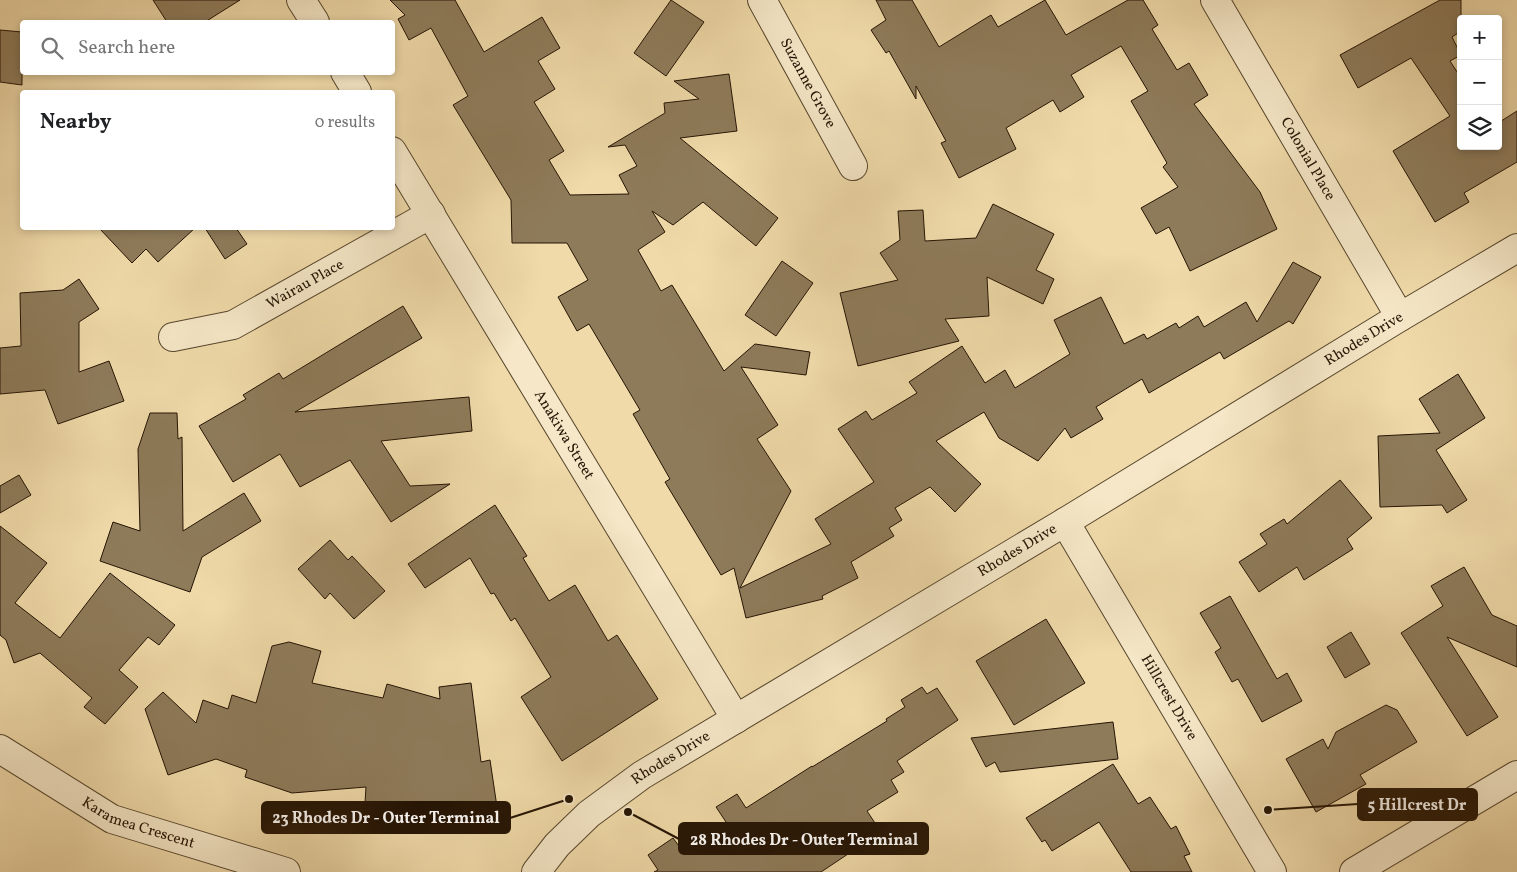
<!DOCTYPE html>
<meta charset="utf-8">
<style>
body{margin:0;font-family:Vollkorn,serif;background:#f2f2f2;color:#202124}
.controls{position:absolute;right:15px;top:15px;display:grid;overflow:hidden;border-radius:5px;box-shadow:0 2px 8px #0003}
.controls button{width:45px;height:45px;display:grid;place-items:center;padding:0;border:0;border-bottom:1px solid #e0e0e0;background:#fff;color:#202124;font:25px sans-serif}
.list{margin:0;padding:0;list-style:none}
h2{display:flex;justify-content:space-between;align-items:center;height:65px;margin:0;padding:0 20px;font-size:21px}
h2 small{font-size:16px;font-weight:400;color:#757577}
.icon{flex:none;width:28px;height:28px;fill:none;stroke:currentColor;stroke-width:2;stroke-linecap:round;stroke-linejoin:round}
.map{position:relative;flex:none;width:1517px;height:872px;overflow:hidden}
.search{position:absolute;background:#fff;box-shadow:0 2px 8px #0003;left:20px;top:20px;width:375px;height:55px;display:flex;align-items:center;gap:12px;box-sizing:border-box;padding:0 18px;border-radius:5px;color:#757577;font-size:19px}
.panel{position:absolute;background:#fff;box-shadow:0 2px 8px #0003;left:20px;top:90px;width:375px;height:140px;border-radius:5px}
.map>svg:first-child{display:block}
.building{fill:#8e7b5a;stroke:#241404}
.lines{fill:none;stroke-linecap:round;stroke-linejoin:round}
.minor-casing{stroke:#57462d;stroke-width:30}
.minor{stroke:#f5e7c7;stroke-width:28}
.labels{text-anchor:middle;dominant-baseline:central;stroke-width:4.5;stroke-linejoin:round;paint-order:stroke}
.street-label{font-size:15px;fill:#241404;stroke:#f5e7c7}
.leader{fill:none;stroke:#241404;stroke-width:2}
.callout-dot{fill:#241404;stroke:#f5e7c7;stroke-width:2}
.callout{fill:#241404;stroke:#241404;stroke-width:2}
.callout-label{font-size:16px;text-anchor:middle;font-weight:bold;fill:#fff}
</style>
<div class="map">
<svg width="1517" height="872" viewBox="0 0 1517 872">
<rect width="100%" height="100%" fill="#f0daa9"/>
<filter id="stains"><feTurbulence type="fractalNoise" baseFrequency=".004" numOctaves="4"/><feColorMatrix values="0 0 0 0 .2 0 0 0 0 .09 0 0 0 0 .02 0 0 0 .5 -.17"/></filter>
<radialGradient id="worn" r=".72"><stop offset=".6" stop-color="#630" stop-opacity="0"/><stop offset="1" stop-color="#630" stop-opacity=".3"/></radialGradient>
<!-- building -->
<g class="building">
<polygon points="153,0 240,0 205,22 167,22"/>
<polygon points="390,0 455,0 484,52 542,17 560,48 538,61 555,89 534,102 564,151 549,160 570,195 629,194 619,175 637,166 625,145 608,147 665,113 664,103 699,99 674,81 729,74 737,131 680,138 778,218 756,246 703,202 673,225 652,211 665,232 638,250 661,291 672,285 724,371 755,344 810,352 806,375 741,367 778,425 757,439 791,491 740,588 831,544 815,519 874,482 838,429 866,411 872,420 917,393 909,382 962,346 985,383 1005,370 1015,388 1070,354 1054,320 1101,297 1124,344 1144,334 1147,339 1176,323 1179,328 1198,316 1204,327 1246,302 1257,322 1293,262 1321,277 1293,324 1289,321 1224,359 1220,352 1149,393 1142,379 1096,407 1103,419 1071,438 1065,428 1038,461 999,438 984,412 936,441 981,484 955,512 930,487 895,508 902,520 889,528 894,536 851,562 858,578 822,596 823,599 746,618 734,568 721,575 665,482 670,479 633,414 640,410 589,324 577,331 558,297 588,280 567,243 512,243 511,200 453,105 468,96 431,28 409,40 398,19 405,15"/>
<polygon points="671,0 704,22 666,76 634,53"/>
<polygon points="876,0 912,0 939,47 991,15 998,27 1045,0 1066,35 1128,0 1143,0 1158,25 1152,29 1177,70 1189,63 1208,95 1194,104 1260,192 1277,229 1190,271 1169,227 1156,234 1141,208 1178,187 1163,167 1167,163 1131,101 1148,91 1121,46 1071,75 1084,97 1060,112 1053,100 1006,128 1016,149 959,178 941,143 946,141 916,86 916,99 889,51 886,53 871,30 886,20"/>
<polygon points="1440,0 1461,0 1461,31 1452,37 1461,55 1450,61 1461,78 1461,146 1498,146 1498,123 1517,111 1517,162 1464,193 1469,202 1435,222 1393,151 1450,116 1411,58 1358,88 1340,55"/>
<polygon points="0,30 22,32 22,85 0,82"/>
<polygon points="993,204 1054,234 1036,270 1054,279 1043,304 987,277 989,316 945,319 959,341 858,366 840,293 898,280 880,253 900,240 898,211 923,210 925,241 976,238"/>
<polygon points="99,228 195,228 158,262 146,249 132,263"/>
<polygon points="205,228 236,228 247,244 225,259"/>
<polygon points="782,261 813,283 776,336 745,315"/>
<polygon points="79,279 99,309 79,322 79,372 109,361 124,401 58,424 45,390 0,394 0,348 21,346 20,293 63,290"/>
<polygon points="403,306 422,338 295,412 469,397 472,431 381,441 410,486 450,484 391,522 350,460 300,487 280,454 233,482 199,426 246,399 243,395 279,373 283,379"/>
<polygon points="1458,374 1485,418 1436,450 1467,500 1447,513 1442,505 1380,507 1378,436 1440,433 1419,399"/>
<polygon points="150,413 177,413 178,439 182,437 183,531 244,493 261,521 202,557 190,592 100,561 113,522 140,531 138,449"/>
<polygon points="19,475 31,495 0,513 0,486"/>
<polygon points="1340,480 1372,518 1347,539 1353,549 1304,580 1297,567 1259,592 1239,562 1267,544 1260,534 1284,519 1287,524"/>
<polygon points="495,505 527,556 523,558 549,601 575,585 608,641 617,635 658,699 562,761 521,697 551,677 515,618 511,621 494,593 491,594 470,558 425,588 408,564"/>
<polygon points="0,526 47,563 15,603 60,638 110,573 175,625 159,645 148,637 119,670 138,687 105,724 84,707 92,698 40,653 14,663 6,640 0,635"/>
<polygon points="330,540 348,560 352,556 385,591 354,619 330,593 325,599 298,569"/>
<polygon points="1464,567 1492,615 1517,626 1517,667 1447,637 1498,717 1467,736 1401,633 1443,606 1431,586"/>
<polygon points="1230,596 1277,679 1287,673 1302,701 1262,722 1238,679 1232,682 1215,652 1221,648 1200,613"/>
<polygon points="1046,619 1085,683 1014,725 976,661"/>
<polygon points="1351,632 1370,664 1345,678 1327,647"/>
<polygon points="289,642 321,651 312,683 383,698 387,684 440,699 439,687 471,683 481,762 490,760 500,827 461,833 402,829 402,820 364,818 366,787 292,793 245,777 247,770 216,759 168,775 145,709 163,692 196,723 203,700 228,709 232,695 256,703 272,646"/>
<polygon points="922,687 927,694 937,688 958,720 897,761 904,772 891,780 898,792 867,811 881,832 821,872 654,872 658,870 648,855 673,838 684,853 728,825 716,807 737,794 746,808 812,766 812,767 887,721 886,719 905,707 901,700"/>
<polygon points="1386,705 1397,710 1417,742 1360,775 1366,784 1316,812 1286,759 1323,739 1328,749 1336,732"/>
<polygon points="1113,722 1118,759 1000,772 995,762 986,767 971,738"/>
<polygon points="1113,764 1138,804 1150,797 1171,829 1176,826 1190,854 1184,856 1192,872 1131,872 1099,822 1052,851 1045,840 1042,842 1026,818"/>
</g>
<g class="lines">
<!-- minor casing -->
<g class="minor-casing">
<g id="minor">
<polyline points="301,0 315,22"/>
<path id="s1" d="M762,0L853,166"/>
<path id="s2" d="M1215,0L1400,317"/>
<polyline points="345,72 357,92"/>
<path id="s3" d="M392,151L736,719"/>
<path id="s4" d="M173,337L233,325L431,214"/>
<path id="s5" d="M1065,522L1272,872"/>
<path id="s6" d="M0,749L112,819L286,872"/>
<path id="s7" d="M536,872L557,845L589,814L642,775L1065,522L1400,317L1517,248"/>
<polyline points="1354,872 1517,775"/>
</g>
</g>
<!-- minor -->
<use href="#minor" class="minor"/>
</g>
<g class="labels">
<!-- street labels -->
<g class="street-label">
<text stroke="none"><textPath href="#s1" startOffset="95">Suzanne Grove</textPath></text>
<text stroke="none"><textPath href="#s2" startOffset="184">Colonial Place</textPath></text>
<text stroke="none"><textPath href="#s4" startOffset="144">Wairau Place</textPath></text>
<text stroke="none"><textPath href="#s7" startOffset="988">Rhodes Drive</textPath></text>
<text stroke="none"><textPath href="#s3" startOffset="332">Anakiwa Street</textPath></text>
<text stroke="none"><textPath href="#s7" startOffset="582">Rhodes Drive</textPath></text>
<text stroke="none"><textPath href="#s5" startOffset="204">Hillcrest Drive</textPath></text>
<text stroke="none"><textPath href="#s7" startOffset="178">Rhodes Drive</textPath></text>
<text stroke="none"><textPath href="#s6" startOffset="158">Karamea Crescent</textPath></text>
</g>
</g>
<!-- callouts -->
<path class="leader" d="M1268 810L1358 804M569 799L510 818M628 812L679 839"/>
<g class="callout-dot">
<circle cx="1268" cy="810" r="5"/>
<circle cx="569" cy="799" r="5"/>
<circle cx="628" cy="812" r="5"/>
</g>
<g class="callout">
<rect x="1358" y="789" width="119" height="31" rx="5"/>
<rect x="262" y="802" width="248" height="31" rx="5"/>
<rect x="679" y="823" width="249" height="31" rx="5"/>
</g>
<g class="callout-label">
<text x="1417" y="810">5 Hillcrest Dr</text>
<text x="386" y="823">23 Rhodes Dr - Outer Terminal</text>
<text x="804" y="845">28 Rhodes Dr - Outer Terminal</text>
</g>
<rect width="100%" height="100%" filter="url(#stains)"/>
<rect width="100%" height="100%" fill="url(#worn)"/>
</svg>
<div class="controls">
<button>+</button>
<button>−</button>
<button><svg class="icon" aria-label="layers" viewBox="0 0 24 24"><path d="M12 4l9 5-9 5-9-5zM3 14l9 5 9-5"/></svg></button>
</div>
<div class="search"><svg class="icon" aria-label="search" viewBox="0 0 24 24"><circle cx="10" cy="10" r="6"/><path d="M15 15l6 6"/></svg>Search here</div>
<section class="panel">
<h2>Nearby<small>0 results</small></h2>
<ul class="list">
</ul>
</section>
</div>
